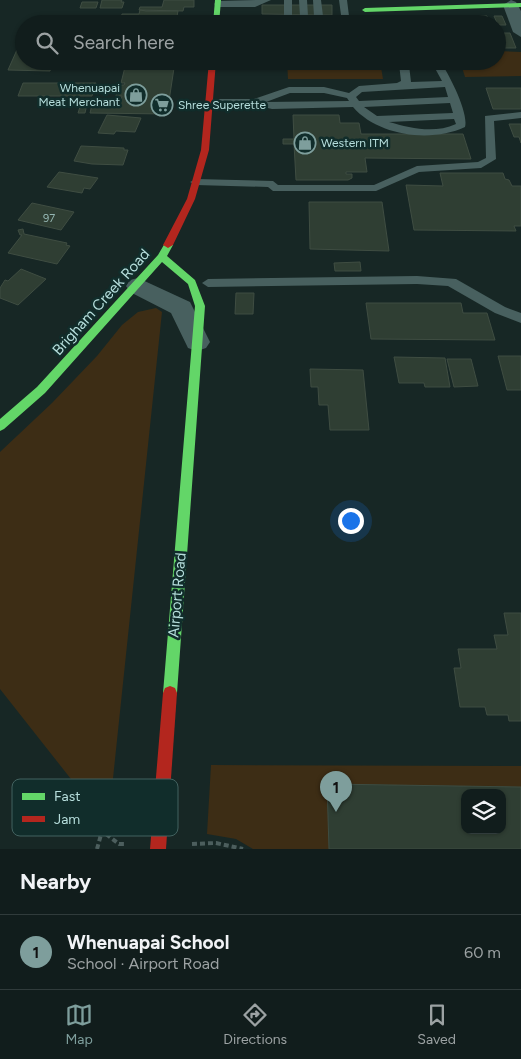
<!DOCTYPE html>
<meta charset="utf-8">
<style>
body{margin:0;font-family:Figtree,sans-serif;background:#1e2a29;color:#f1f3f6}
.controls{position:absolute;right:15px;bottom:15px;display:grid;overflow:hidden;border-radius:10px;box-shadow:0 1px 4px #0004}
.controls button{width:45px;height:45px;display:grid;place-items:center;padding:0;border:0;border-bottom:1px solid #303b3b;background:#111d1c;color:#f1f3f6;font:25px sans-serif}
.you{position:absolute;left:350px;top:520px;width:18px;height:18px;margin:-12px;border:4px solid #fff;border-radius:50%;background:#1a73e8;box-shadow:0 0 0 8px #1a73e833}
.badge{display:grid;place-items:center;width:32px;height:32px;border-radius:50%;background:#7e9e9c;color:#111;font-size:16px;font-weight:700}
.pin{position:absolute;translate:-50% -41px;filter:drop-shadow(0 1px 2px #0008)}
.pin::after{content:'';position:absolute;top:26px;width:18px;height:15px;background:inherit;clip-path:polygon(0 0,100% 0,50% 100%)}
.list{margin:0;padding:0;list-style:none}
h2{display:flex;justify-content:space-between;align-items:center;height:65px;margin:0;padding:0 20px;font-size:21px}
h2 small{font-size:16px;font-weight:400;color:#9ca2a3}
.list li{display:grid;grid-template-columns:32px 1fr auto;gap:15px;align-items:center;box-sizing:border-box;height:75px;padding:0 20px;border-top:1px solid #303b3b}
.list b{display:block;font-size:19px;white-space:nowrap}
.list p{margin:0;font-size:16px;white-space:nowrap;color:#9ca2a3}
.list em{font-size:16px;font-style:normal;color:#9ca2a3}
.icon{flex:none;width:28px;height:28px;fill:none;stroke:currentColor;stroke-width:2;stroke-linecap:round;stroke-linejoin:round}
.map{position:relative;flex:none;width:521px;height:849px;overflow:hidden}
.search{position:absolute;background:#111d1c;box-shadow:0 1px 4px #0004;left:15px;right:15px;top:15px;height:55px;display:flex;align-items:center;gap:12px;box-sizing:border-box;padding:0 18px;border-radius:28px;color:#9ca2a3;font-size:19px}
.sheet{height:140px;background:#111d1c}
nav{display:flex;justify-content:space-around;align-items:center;box-sizing:border-box;height:70px;border-top:1px solid #303b3b;background:#111d1c;font-size:14px;color:#9ca2a3}
nav a{display:grid;justify-items:center;gap:2px}
nav .on{color:#7e9e9c}
.map>svg:first-child{display:block}
.green{fill:#3d2d15}
.building{fill:#2f3e33;stroke:#3f4d42;fill-rule:evenodd}
.lines{fill:none;stroke-linecap:round;stroke-linejoin:round}
.path{stroke:#4c5e5d;stroke-width:4;stroke-dasharray:5 3;stroke-linecap:butt}
.lane{fill:#48605f;fill-rule:evenodd}
.street{fill:#48605f;fill-rule:evenodd}
.fast{fill:#63d668;fill-rule:evenodd}
.jam{fill:#b3261e;fill-rule:evenodd}
.labels{text-anchor:middle;dominant-baseline:central;stroke-width:5;stroke-linejoin:round;paint-order:stroke}
.far-number-label{font-size:11px;fill:#94b6b2}
.far-poi-label{font-size:12px;fill:#b6dedc;stroke:#112d2b;text-anchor:start}
.street-label{font-size:15px;fill:#b6dedc;stroke:#112d2b}
.key{fill:#112d2b;stroke:#436260;stroke-width:1}
.key-label{font-size:14px;fill:#b6dedc}
</style>
<div class="map">
<svg width="521" height="849" viewBox="0 0 521 849">
<rect width="100%" height="100%" fill="#172725"/>
<!-- green -->
<g class="green">
<polygon points="497,51 521,52 521,76 465,77 460,61 497,61"/>
<polygon points="287,61 380,61 383,79 288,79"/>
<polygon points="156,308 162,312 108,826 0,689 0,452 52,403 97,356 122,325 138,312"/>
<polygon points="211,765 521,766 521,787 327,784 329,849 253,849 236,839 207,834"/>
</g>
<!-- building -->
<g class="building">
<polygon points="102,0 122,0 121,2 124,2 122,8 100,8"/>
<polygon points="164,0 194,0 194,7 184,7 183,11 139,10 140,7 162,7"/>
<polygon points="82,2 98,2 96,8 80,8"/>
<polygon points="262,5 332,5 332,15 262,14"/>
<polygon points="140,10 146,11 178,11 176,22 120,22 122,14 139,14"/>
<polygon points="391,16 399,16 401,24 392,24"/>
<polygon points="450,16 458,16 460,24 452,24"/>
<polygon points="479,16 487,16 490,24 482,24"/>
<polygon points="494,16 502,16 506,25 498,25"/>
<polygon points="497,33 510,33 516,48 500,48"/>
<polygon points="24,34 24,61 53,61 50,71 8,70"/>
<polygon points="125,67 174,68 167,114 90,113 92,105 120,105 122,96 116,96 119,85 124,85 125,83 121,83"/>
<polygon points="23,83 96,83 92,96 18,96"/>
<polygon points="486,88 521,88 521,109 493,109"/>
<polygon points="81,104 87,104 85,113 78,113"/>
<polygon points="107,115 141,118 135,132 116,131 114,134 98,133"/>
<polygon points="293,115 339,115 340,123 359,123 361,134 463,134 471,159 365,158 367,172 346,172 346,174 352,174 352,178 348,180 296,180 294,144 283,144 283,139 294,139"/>
<polygon points="509,124 521,124 521,143 519,137 514,137"/>
<polygon points="81,146 124,148 124,150 128,150 123,165 92,164 74,161"/>
<polygon points="59,172 98,178 90,189 84,188 82,193 47,187"/>
<polygon points="440,173 503,173 505,179 509,180 512,186 521,186 521,226 514,226 516,231 414,230 406,185 443,186"/>
<polygon points="309,202 382,202 389,251 310,249"/>
<polygon points="32,203 74,212 61,230 18,220"/>
<polygon points="23,229 24,234 67,243 66,245 70,246 57,264 8,253 22,235 20,235 18,230"/>
<polygon points="360,262 361,271 335,271 334,263"/>
<polygon points="21,269 46,279 18,305 0,298 0,288 5,280 8,281"/>
<polygon points="236,293 254,293 253,314 235,314"/>
<polygon points="366,303 461,303 463,313 487,313 495,340 371,339"/>
<polygon points="498,356 521,356 521,390 507,390"/>
<polygon points="394,357 445,358 450,387 425,387 424,383 399,383"/>
<polygon points="447,359 471,359 478,386 454,387"/>
<polygon points="310,369 363,370 369,430 330,430 328,405 319,405 318,387 311,387"/>
<polygon points="504,613 521,613 521,721 509,721 508,715 487,715 485,707 460,707 454,668 461,668 458,649 497,649 494,635 508,635"/>
<path d="M327,784L521,787V849H329ZM465,793H502V830H465Z"/>
</g>
<g class="lines">
<!-- path -->
<g class="path">
<polyline points="192,844 216,843 243,849"/>
<polyline points="97,849 102,831 119,844 124,844"/>
</g>
<!-- lane -->
<g class="lane">
<polygon points="259,0 271,0 255,7 218,7 214,4 218,1"/>
<polygon points="284,0 292,0 292,16 300,16 299,0 307,0 308,16 314,16 313,0 321,0 323,16 341,15 339,0 347,0 349,16 340,22 261,24 264,19 284,16"/>
<polygon points="195,18 217,18 221,21 217,24 179,24"/>
<path d="M402,61H415L409,65L411,82L442,81L431,61H440C449,74 469,113 465,127C431,143 378,136 353,107L272,109L255,105H210L205,102L210,99H254L289,87H324L349,93L359,86L397,83L401,81L399,64ZM445,87L448,97L359,101L356,97L362,92ZM290,93H324L347,98L349,101L266,102ZM450,103L453,113L377,116L364,107ZM454,119L456,124C434,134 410,128 389,122Z"/>
<polygon points="521,112 521,118 494,121 496,159 481,168 419,172 376,191 273,191 268,187 196,185 190,182 196,179 273,181 278,185 374,185 417,166 478,162 486,158 485,116"/>
<polygon points="417,276 456,279 505,307 521,313 521,323 495,313 448,286 417,284 208,287 202,283 208,279"/>
</g>
<!-- street -->
<g class="street">
<polygon points="511,0 516,2 521,11 521,37 513,32 503,5"/>
<polygon points="138,278 190,302 210,342 206,348 197,351 188,348 171,313 130,292 126,286 130,280"/>
</g>
<!-- fast -->
<g class="fast">
<polygon points="215,0 221,0 219,24 213,24"/>
<polygon points="521,3 521,7 365,12 362,10 365,8"/>
<polygon points="168,242 173,245 167,256 195,280 205,306 177,693 175,698 170,700 165,698 163,693 195,306 188,284 162,262 45,393 4,429 0,431 0,419 37,387 158,255 165,243"/>
</g>
<!-- jam -->
<g class="jam">
<polygon points="209,61 216,61 209,150 195,199 173,245 168,248 163,245 187,199 201,150"/>
<polygon points="170,686 175,688 177,693 166,849 150,849 163,693 165,688"/>
</g>
</g>
<!-- icons -->
<defs>
<g id="shop-ring" transform="scale(1.125)"><circle r="9.5" fill="#112d2b" stroke="#7e9e9c" stroke-width="1.5"/><path d="M-5-2.5h2.3a2.7 3.5 0 0 1 5.4 0H5L5.5 6h-11ZM-1.5-2.5h3a1.5 2.3 0 0 0-3 0Z" fill="#7e9e9c"/></g>
<g id="supermarket-ring" transform="scale(1.125)"><circle r="9.5" fill="#112d2b" stroke="#7e9e9c" stroke-width="1.5"/><path d="M-6-5.5h2.5l.6 2H6L4.5 2H-2.5L-4.4-4H-6ZM-1.5 3.2a1.3 1.3 0 1 0 .1 0ZM3 3.2a1.3 1.3 0 1 0 .1 0Z" fill="#7e9e9c"/></g>
</defs>
<g fill-rule="evenodd">
<use href="#shop-ring" x="136" y="95"/>
<use href="#supermarket-ring" x="162" y="105"/>
<use href="#shop-ring" x="305" y="143"/>
</g>
<g class="labels">
<!-- far-number labels -->
<g class="far-number-label">
<text x="49" y="218">97</text>
</g>
<!-- far-poi labels -->
<g class="far-poi-label">
<text x="120" y="88" text-anchor="end">Whenuapai<tspan x="120" dy="14">Meat Merchant</tspan></text>
<text x="178" y="105">Shree Superette</text>
<text x="321" y="143">Western ITM</text>
</g>
<!-- street labels -->
<g class="street-label">
<text transform="translate(101 302) rotate(-48)">Brigham Creek Road</text>
<text transform="translate(177 595) rotate(-85)">Airport Road</text>
</g>
</g>
<!-- legend -->
<rect x="12" y="779" width="166" height="57" rx="8" class="key"/>
<rect x="22" y="793" width="23" height="7" fill="#63d668"/>
<rect x="22" y="816" width="23" height="6" fill="#b3261e"/>
<g class="key-label">
<text x="54" y="801">Fast</text>
<text x="54" y="824">Jam</text>
</g>
</svg>
<div class="controls">
<button><svg class="icon" aria-label="layers" viewBox="0 0 24 24"><path d="M12 4l9 5-9 5-9-5zM3 14l9 5 9-5"/></svg></button>
</div>
<div class="you"></div>
<div class="pin badge" style="left:336px;top:812px">1</div>
<div class="search"><svg class="icon" aria-label="search" viewBox="0 0 24 24"><circle cx="10" cy="10" r="6"/><path d="M15 15l6 6"/></svg>Search here</div>
</div>
<section class="sheet">
<h2>Nearby<small></small></h2>
<ul class="list">
<li><span class="badge">1</span><div><b>Whenuapai School</b><p>School · Airport Road</p></div><em>60 m</em></li>
</ul>
</section>
<nav>
<a class="on"><svg class="icon" aria-label="map" viewBox="0 0 24 24"><path d="M3 6l6-2 6 2 6-2v14l-6 2-6-2-6 2zM9 4v14M15 6v14"/></svg>Map</a>
<a><svg class="icon" aria-label="directions" viewBox="0 0 24 24"><path d="M12 3l9 9-9 9-9-9zM9 14v-3h6M13 9l2 2-2 2"/></svg>Directions</a>
<a><svg class="icon" aria-label="saved" viewBox="0 0 24 24"><path d="M7 4h10v16l-5-4-5 4z"/></svg>Saved</a>
</nav>
